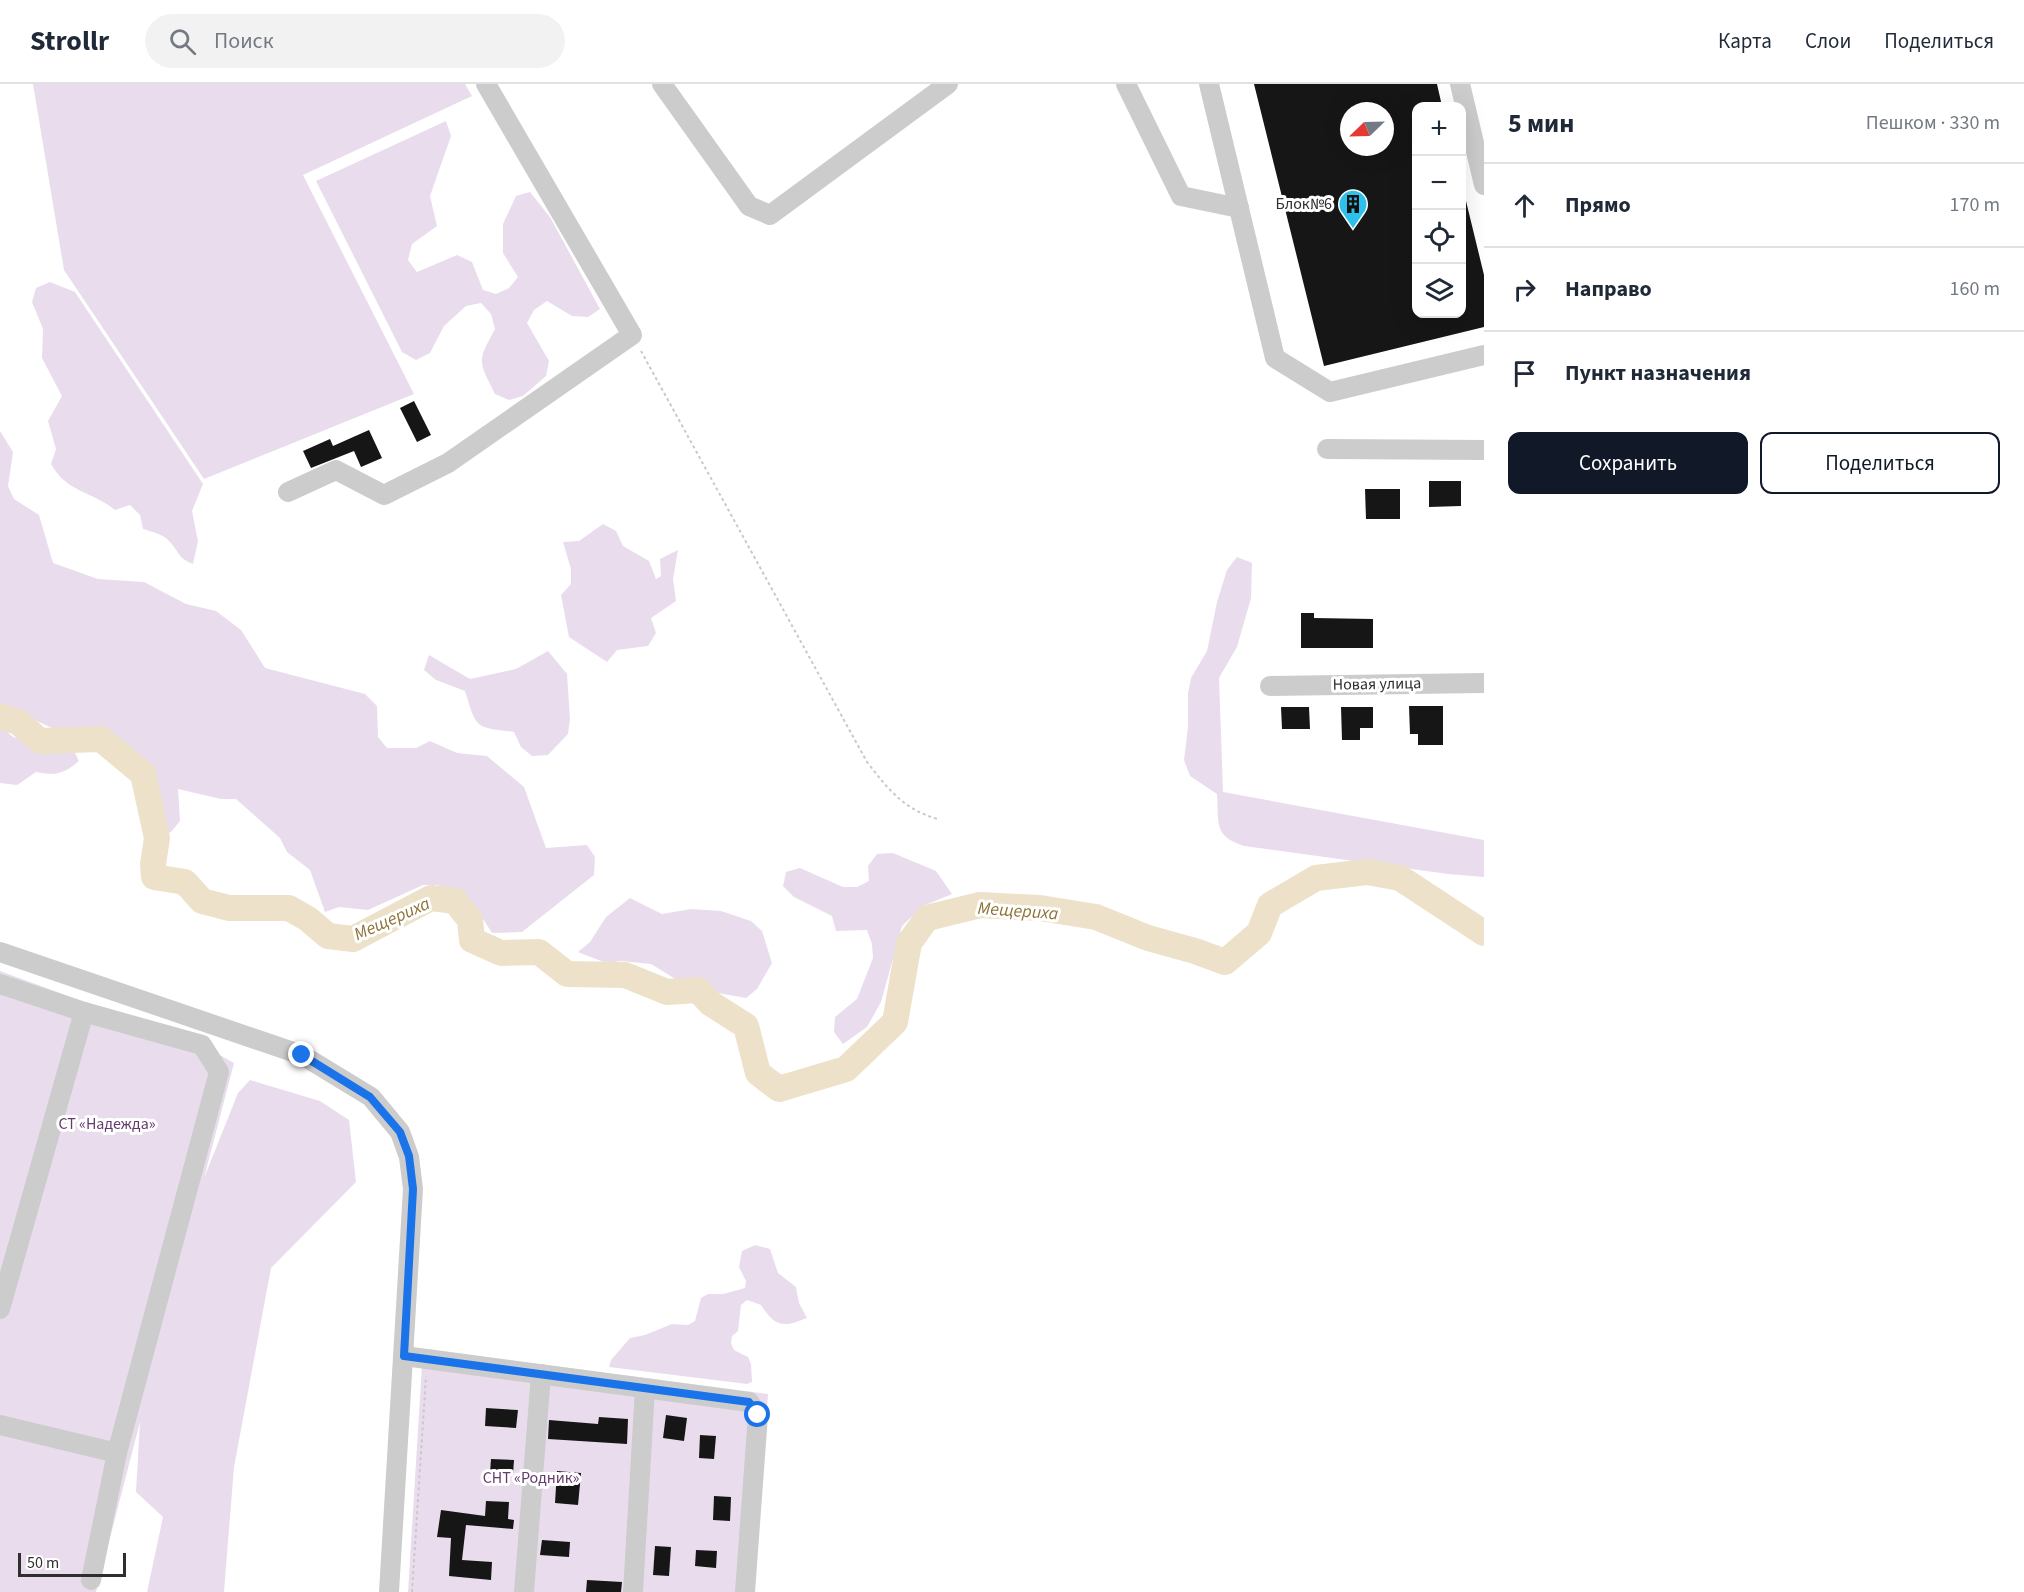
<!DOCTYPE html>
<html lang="ru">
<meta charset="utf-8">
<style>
body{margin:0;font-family:"Source Sans 3",sans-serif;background:#f2f2f3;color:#1f2937}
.controls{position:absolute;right:18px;top:18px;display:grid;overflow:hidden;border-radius:12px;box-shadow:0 6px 24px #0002}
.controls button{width:54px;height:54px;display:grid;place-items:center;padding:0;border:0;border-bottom:2px solid #e0e1e3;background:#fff;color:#1f2937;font:30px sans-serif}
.compass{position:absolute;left:1340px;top:18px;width:54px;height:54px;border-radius:50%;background:#fff;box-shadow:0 6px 24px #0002;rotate:247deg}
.scale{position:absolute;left:18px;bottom:15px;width:108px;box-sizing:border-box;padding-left:6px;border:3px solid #2f2f2f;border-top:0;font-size:16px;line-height:21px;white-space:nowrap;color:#2f2f2f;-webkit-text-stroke:4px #fff;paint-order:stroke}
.stop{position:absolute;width:18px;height:18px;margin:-14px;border:4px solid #1a73e8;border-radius:50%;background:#fff}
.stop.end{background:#1a73e8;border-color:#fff;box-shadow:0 2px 6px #0008}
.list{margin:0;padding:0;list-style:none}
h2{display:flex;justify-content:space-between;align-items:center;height:78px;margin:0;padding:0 24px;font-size:26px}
h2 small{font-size:20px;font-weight:400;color:#747a83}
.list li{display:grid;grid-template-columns:39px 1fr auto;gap:18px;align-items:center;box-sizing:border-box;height:84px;padding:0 24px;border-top:2px solid #e0e1e3}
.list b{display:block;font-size:22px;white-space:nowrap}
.list em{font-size:20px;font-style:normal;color:#747a83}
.actions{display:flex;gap:12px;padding:18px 24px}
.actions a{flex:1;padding:14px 0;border:2px solid #111827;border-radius:12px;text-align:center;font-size:21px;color:#111827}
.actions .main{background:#111827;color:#fff}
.icon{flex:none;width:33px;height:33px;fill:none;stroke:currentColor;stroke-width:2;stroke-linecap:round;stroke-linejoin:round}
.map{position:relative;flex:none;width:1484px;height:1508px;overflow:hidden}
header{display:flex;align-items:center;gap:36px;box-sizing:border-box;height:84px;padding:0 30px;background:#fff;border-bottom:2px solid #e0e1e3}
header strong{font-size:28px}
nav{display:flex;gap:33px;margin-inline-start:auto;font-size:21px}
.search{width:420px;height:54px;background:#f2f2f3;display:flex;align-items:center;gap:15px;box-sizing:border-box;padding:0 21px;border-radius:33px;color:#747a83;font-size:22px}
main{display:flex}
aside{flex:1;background:#fff}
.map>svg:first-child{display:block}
.green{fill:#e9dded}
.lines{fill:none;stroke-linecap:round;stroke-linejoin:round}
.river{stroke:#ede2c9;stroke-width:26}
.building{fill:#161616;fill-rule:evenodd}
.path{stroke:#c9c9c9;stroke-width:2;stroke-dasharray:3 3;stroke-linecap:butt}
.minor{stroke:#ccc;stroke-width:20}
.route{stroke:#1a73e8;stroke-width:8}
.labels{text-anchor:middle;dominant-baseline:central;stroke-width:6;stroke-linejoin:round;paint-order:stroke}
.poi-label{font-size:16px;fill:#2f2f2f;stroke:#fff;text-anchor:end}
.street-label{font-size:16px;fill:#2f2f2f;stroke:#fff}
.park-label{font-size:16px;fill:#643b6d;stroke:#fff}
.water-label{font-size:18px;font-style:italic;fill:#8e7338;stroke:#fff}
</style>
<header>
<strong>Strollr</strong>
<div class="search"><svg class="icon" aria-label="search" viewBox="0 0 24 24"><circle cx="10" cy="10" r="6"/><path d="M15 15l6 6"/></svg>Поиск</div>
<nav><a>Карта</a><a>Слои</a><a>Поделиться</a></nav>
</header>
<main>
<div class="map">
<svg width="1484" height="1508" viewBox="0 0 1484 1508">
<rect width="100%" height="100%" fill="#fff"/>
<!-- green -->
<g class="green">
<polygon points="33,0 465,0 472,12 303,91 414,310 204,395 64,186"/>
<path d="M446,37L451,52L430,112L437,142L412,160L408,176L417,188L457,171L472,178L483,206L496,210L509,204L518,193L503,169V140L516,112L530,108L550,133L600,225L588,233L572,232L547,217L534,226L527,239L549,277L546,292L523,312L509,316L495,310C478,276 477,278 495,245L491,230L481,219L466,222L444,242L430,269L416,276L402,268L316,97Z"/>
<path d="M50,198L75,208L203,400L192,427L198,457L193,480C177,474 180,468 169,457C163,450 152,448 143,445L140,431L130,421L115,426C92,407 67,409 51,380L56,365L48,337L62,312L42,274L43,245L32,218L36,204Z"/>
<polygon points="0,347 13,368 8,402 14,415 39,431 53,479 98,495 144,498 186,520 216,527 241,546 265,584 365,610 377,622 378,653 387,664 416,664 430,657 457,669 487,672 524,703 546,764 587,761 595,773 594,791 522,848 492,849 476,824 438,801 423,801 368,826 339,823 325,828 310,786 287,768 280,754 236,715 221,715 178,705 180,737 170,749 160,741 146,684 99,646 52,644 0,620"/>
<polygon points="603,440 616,447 623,462 649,477 656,495 661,492 660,475 678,466 673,495 676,517 651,534 656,549 648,562 617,566 607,578 569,553 561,511 571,500 571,485 563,458 579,457"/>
<path d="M1237,473L1252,479L1251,514L1237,563L1219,594L1223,708L1484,756V793L1448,790L1244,762C1213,752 1219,739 1217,710L1190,692L1184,676L1188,643V609L1191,594L1207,567L1217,518L1227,486Z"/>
<path d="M548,567L567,590L570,635L568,650L548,671L532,672L521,663L514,648C474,643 477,645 465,607L436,596L424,586L429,571L470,595L516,585Z"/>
<path d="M0,641C11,648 9,656 24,654L36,663L73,665L79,677C63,690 56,692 36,688L17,701L0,699Z"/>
<polygon points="893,769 936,787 952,810 923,822 902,842 881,918 867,943 843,960 834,948 835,933 857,915 873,874 872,860 867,846 836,847 832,832 794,813 783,802 786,788 800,784 843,803 857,803 869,797 868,782 877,770"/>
<polygon points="630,814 662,830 691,825 721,827 751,837 762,847 772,879 757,905 746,914 718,909 708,898 677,896 651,880 621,877 606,879 578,868 590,858 606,833"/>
<polygon points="0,887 202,961 234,979 204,1094 238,1009 250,996 320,1017 349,1036 356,1098 271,1184 234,1383 224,1508 147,1508 163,1433 136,1408 140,1338 96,1508 0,1508"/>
<path d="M755,1161L770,1165L778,1189L796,1203L799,1219L807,1234C783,1244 775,1243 761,1221L747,1216L741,1221L738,1247L732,1252L731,1259L734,1266L748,1273L751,1280L752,1298L747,1300L609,1283L611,1276L630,1254L645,1251L672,1240L688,1241L695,1237L701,1214L708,1210H723L745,1204L746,1197L739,1183L742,1167Z"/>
<polygon points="423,1265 768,1310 754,1508 408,1508"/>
</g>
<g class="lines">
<!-- river -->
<polyline class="river" points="0,632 18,638 40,657 101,655 143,690 157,754 153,780 154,793 185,798 202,817 229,824 289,824 308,835 328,852 353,855 431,814 455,817 470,836 472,856 501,869 539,868 567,890 625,891 667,908 698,906 710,919 746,942 758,989 779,1005 846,985 895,938 909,859 927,834 980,821 1040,824 1096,833 1148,854 1195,867 1225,878 1259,849 1270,821 1316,794 1367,788 1400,794 1484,849"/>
</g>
<!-- building -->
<g class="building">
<path d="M1254,0H1437L1442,22H1416V230H1461V118L1466,117L1484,191V243L1324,282ZM1349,27H1385V63H1349Z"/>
<polygon points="414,317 431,351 417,358 400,324"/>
<polygon points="369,346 382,374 361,383 354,367 311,384 303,367 330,355 333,362"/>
<polygon points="1429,397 1461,397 1461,422 1429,423"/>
<polygon points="1365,405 1400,405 1400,435 1366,435"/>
<polygon points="1301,529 1314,529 1314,534 1373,535 1373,564 1301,564"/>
<polygon points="1409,622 1443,622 1443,661 1418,661 1418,650 1410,650"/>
<polygon points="1281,623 1309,623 1310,645 1282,645"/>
<polygon points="1341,623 1373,623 1373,644 1360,644 1360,656 1342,656"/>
<polygon points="486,1324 518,1326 516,1344 485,1342"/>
<polygon points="666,1331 687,1334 684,1357 663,1354"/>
<polygon points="599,1333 628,1335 627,1360 548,1355 549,1336 598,1340"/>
<polygon points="700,1351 716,1352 714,1375 699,1374"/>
<polygon points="491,1375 514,1376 513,1390 490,1389"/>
<polygon points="557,1387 581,1389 578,1421 555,1419"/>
<polygon points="714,1412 731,1413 730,1437 713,1436"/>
<polygon points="486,1417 509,1418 508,1435 514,1436 513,1445 466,1441 462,1476 492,1478 491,1496 449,1492 451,1454 437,1453 441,1426 485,1432"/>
<polygon points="542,1456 570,1458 569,1473 540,1471"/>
<polygon points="655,1462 671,1463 669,1492 653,1491"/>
<polygon points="696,1466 717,1467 716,1484 695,1482"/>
<polygon points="587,1496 622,1498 621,1508 586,1508"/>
</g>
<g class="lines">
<!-- path -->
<g class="path">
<path d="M641,267L867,678C888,705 904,726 938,735"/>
<polyline points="412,1508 426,1292"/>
</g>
<!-- minor -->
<g class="minor">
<polyline points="662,0 749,122 770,131 948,0"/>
<polyline points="1126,0 1181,112 1239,124"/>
<polyline points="1209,0 1275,274 1330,308 1484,271"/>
<polyline points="1460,0 1484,101"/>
<polyline points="1327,365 1484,366"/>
<polyline points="288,408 336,386 384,411 448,379 632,251 486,0"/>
<polyline points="1270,602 1484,599"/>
<polyline points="0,868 302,971 371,1013 400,1048 409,1073 413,1105 389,1508"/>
<polyline points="0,900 84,928 0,1225"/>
<polyline points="84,928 202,961 219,988 117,1369 91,1496"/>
<polyline points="404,1272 749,1318 758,1331 745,1508"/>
<polyline points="0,1341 117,1369"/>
<polyline points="524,1508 541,1290"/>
<polyline points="633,1508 645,1305"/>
</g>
</g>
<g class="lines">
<!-- route -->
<polyline class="route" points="302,971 370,1013 400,1048 409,1072 413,1105 404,1272 749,1318 758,1331"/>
</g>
<!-- icons -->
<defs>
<g id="building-pin" transform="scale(1.5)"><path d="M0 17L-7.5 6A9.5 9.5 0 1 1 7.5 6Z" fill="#2dc0eb" stroke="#fff"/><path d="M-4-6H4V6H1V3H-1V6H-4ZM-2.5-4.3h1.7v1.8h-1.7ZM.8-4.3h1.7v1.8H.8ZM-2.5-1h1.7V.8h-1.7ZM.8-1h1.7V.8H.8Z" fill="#111"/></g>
</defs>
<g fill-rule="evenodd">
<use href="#building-pin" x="1353" y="120"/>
</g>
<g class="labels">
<!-- poi labels -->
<g class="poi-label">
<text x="1332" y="120">Блок№6</text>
</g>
<!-- street labels -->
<g class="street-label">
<text transform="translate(1377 600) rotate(-1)">Новая улица</text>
</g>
<!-- park labels -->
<g class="park-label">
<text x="107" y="1040">СТ «Надежда»</text>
<text x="531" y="1394">СНТ «Родник»</text>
</g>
<!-- water labels -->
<g class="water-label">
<text transform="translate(1018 827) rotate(4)">Мещериха</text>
<text transform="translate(392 835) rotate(-24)">Мещериха</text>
</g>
</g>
</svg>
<div class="controls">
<button>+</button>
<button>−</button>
<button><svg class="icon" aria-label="locate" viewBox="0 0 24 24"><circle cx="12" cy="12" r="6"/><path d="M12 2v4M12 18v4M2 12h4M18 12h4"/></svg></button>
<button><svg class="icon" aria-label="layers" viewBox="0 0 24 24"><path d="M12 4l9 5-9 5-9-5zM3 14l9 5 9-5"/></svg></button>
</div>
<svg class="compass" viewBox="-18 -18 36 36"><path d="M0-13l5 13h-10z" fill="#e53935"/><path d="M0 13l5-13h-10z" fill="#747a83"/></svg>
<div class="scale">50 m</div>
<div class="stop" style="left:758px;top:1331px"></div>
<div class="stop end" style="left:302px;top:971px"></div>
</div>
<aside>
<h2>5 мин<small>Пешком · 330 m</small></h2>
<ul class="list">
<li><svg class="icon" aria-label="ahead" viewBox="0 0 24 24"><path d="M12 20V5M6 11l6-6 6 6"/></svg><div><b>Прямо</b></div><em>170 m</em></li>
<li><svg class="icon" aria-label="right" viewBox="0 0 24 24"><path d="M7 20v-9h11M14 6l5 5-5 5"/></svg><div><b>Направо</b></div><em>160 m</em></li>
<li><svg class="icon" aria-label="arrive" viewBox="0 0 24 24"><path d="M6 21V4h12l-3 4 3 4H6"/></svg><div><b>Пункт назначения</b></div></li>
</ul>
<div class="actions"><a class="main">Сохранить</a><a>Поделиться</a></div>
</aside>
</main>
